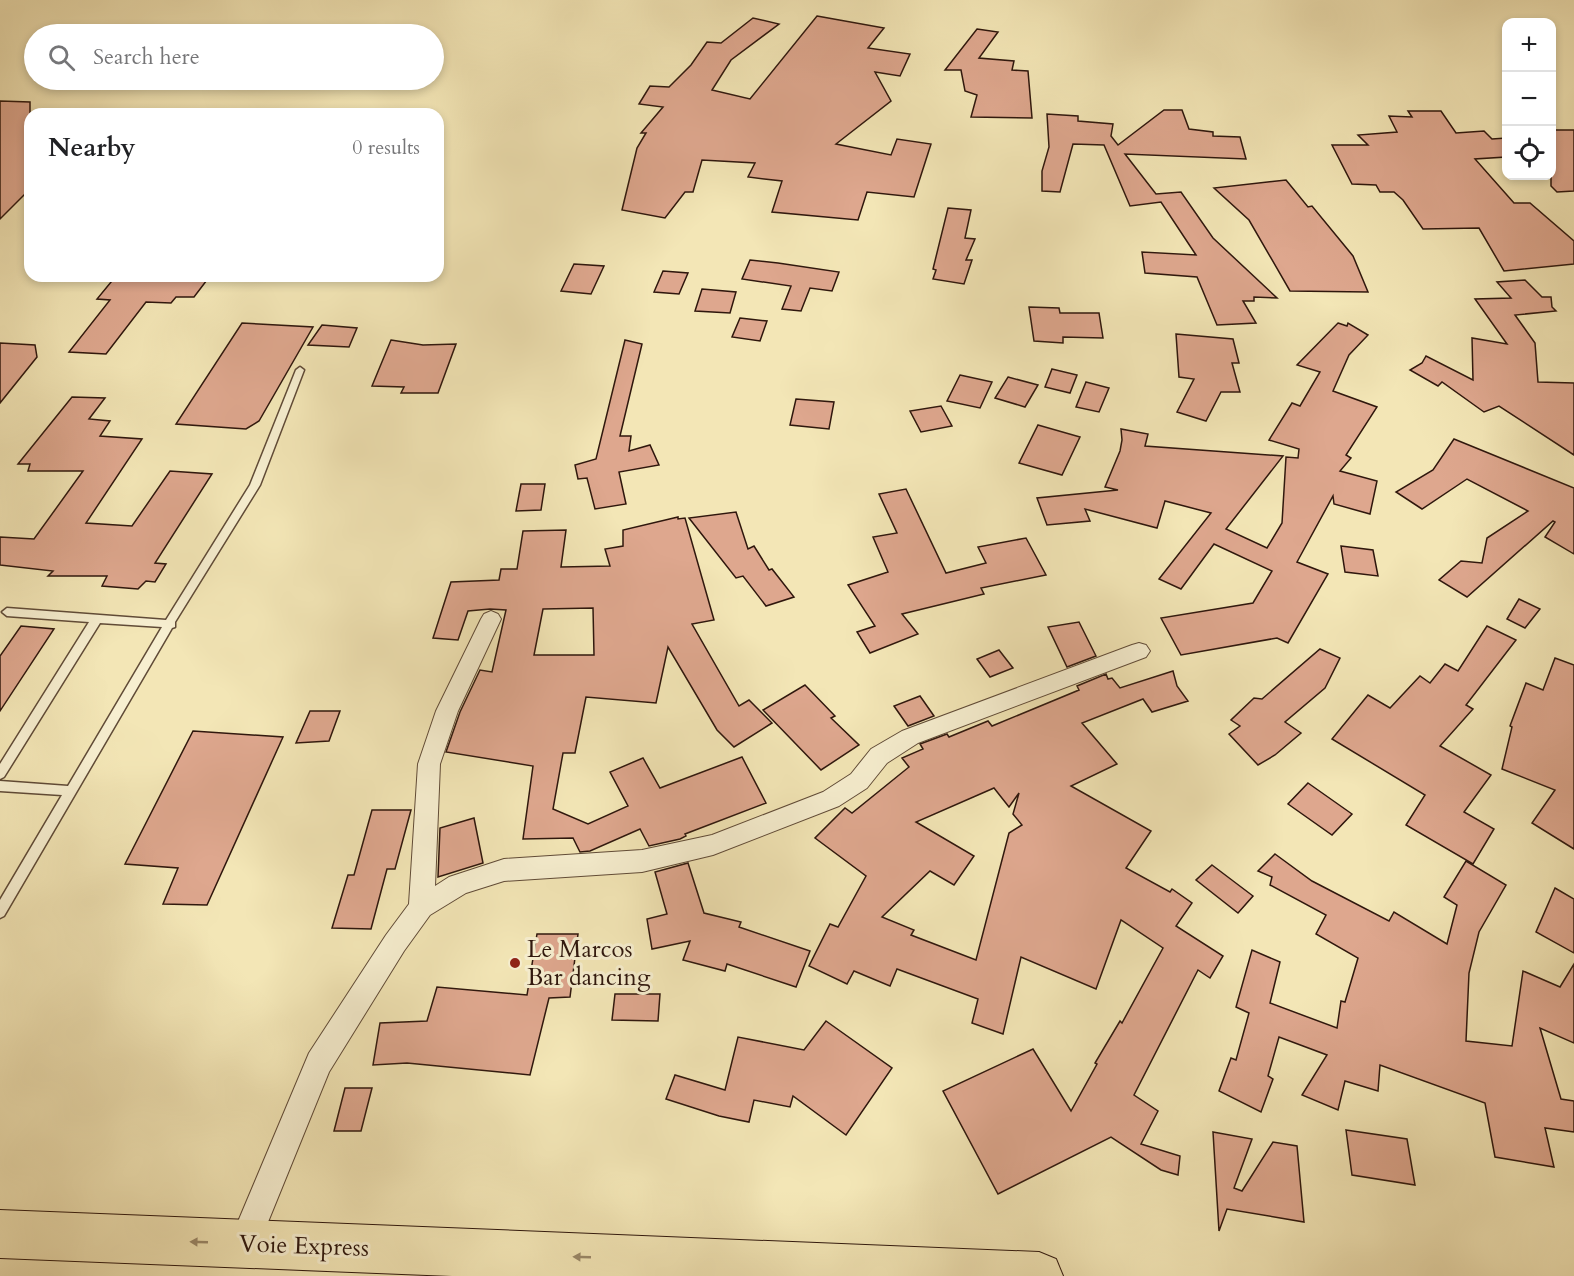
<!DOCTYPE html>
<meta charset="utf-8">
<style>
body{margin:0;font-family:Cardo,serif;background:#f6f6f6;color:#202124}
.controls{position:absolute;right:18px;top:18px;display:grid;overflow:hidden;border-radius:12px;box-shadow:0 3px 9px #0003}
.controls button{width:54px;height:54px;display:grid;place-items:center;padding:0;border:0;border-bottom:2px solid #e0e0e0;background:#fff;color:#202124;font:30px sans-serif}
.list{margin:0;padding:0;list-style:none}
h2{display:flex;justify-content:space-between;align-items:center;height:78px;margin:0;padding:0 24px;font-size:26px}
h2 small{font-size:20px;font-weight:400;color:#757577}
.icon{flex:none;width:33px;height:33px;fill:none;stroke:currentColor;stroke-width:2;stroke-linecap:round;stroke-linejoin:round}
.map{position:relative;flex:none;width:1574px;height:1276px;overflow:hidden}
.search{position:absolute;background:#fff;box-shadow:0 3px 9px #0003;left:24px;top:24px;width:420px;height:66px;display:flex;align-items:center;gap:15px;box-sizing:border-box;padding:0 21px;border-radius:33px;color:#757577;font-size:22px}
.panel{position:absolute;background:#fff;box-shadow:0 3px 9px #0003;left:24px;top:108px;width:420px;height:174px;border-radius:18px}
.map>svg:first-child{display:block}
.building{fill:#dea78e;stroke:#2f170d;stroke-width:1.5;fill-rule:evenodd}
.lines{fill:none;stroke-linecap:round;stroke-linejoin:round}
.lane-casing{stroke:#604b37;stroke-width:3}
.street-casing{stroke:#604b37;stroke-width:2}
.highway-casing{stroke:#2f170d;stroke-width:2}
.lane{fill:#f7efd0;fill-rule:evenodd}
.street{fill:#f7efd0;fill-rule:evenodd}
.highway{fill:#f3e6b6;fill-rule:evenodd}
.oneway{fill:#9b896a}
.poi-dot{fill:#8f2418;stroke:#f7efd0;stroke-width:2}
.labels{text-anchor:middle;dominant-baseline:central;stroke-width:6;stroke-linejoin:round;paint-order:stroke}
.near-poi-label{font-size:24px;fill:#2f170d;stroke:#f7efd0;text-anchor:start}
.near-street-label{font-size:24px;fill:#2f170d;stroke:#f7efd0}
</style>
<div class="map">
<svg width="1574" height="1276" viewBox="0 0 1574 1276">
<rect width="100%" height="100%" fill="#f3e6b6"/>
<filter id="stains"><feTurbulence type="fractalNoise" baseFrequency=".00333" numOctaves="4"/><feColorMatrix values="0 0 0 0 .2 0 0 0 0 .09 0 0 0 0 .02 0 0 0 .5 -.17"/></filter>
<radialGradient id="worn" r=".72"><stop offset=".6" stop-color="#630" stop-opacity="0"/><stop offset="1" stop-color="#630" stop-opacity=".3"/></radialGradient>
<!-- building -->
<g class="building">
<polygon points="817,16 884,28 868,48 910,54 900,76 875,72 891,101 836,144 891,155 897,139 931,144 914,197 867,192 858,220 772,212 782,181 748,177 755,163 702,160 693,192 685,192 665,218 622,210 637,148 646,133 641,133 663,107 639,104 650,86 669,87 691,65 707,42 721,43 753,18 779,24 731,60 712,90 750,99"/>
<polygon points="977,29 998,32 979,58 1014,61 1012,70 1028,71 1032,118 971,117 977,95 965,91 961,70 945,70"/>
<polygon points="0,101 30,102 30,189 0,219"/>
<polygon points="1164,110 1182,110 1189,129 1213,132 1213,136 1240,137 1246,159 1125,154 1156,194 1181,192 1213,238 1277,298 1254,297 1254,301 1243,301 1256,323 1217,325 1197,277 1145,273 1142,252 1196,255 1161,202 1130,206 1104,145 1073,144 1060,192 1042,191 1042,171 1049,147 1047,114 1078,116 1078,121 1113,124 1111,136 1118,145"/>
<polygon points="1408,111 1441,111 1456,133 1484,131 1492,139 1506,138 1506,157 1475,159 1514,203 1530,203 1574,241 1574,264 1504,271 1479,228 1423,229 1403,200 1394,192 1380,192 1376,185 1352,184 1332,145 1368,145 1358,135 1397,132 1389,116 1412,117"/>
<polygon points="1551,130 1574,130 1574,191 1557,192 1551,186"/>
<polygon points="1286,180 1308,207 1312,206 1353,256 1368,292 1290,291 1249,220 1214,188"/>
<polygon points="948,208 971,210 965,238 975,239 966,260 972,260 964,284 933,279 936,270 933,269"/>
<polygon points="750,260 778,263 839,272 832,291 810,288 801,311 782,309 791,286 742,279"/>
<polygon points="574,264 604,266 591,294 561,291"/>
<polygon points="663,271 688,273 679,294 654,292"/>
<polygon points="116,276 210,276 194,297 176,297 171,303 146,302 106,354 69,352 110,300 97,299"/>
<polygon points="1525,280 1542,297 1551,297 1552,307 1556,311 1515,315 1535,343 1538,382 1574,383 1574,455 1499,406 1484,412 1442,382 1438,386 1410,370 1422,363 1426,356 1473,380 1472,338 1507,344 1475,299 1511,298 1497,282"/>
<polygon points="702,289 736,292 730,313 695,311"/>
<polygon points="1029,307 1059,308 1060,313 1099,313 1103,338 1063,337 1063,343 1034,341"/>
<polygon points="740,318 767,321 760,341 732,337"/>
<polygon points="242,323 313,327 259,421 246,429 176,424"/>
<polygon points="1338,323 1347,326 1348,323 1368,335 1349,355 1333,391 1377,407 1346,455 1351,458 1340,471 1377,481 1370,514 1334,504 1333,496 1297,562 1328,574 1288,643 1277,638 1181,655 1161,618 1253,603 1272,571 1214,544 1181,589 1159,579 1211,513 1165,501 1157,528 1085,509 1090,521 1047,525 1037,498 1118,490 1105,487 1120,451 1122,440 1121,429 1148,434 1145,446 1283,456 1226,529 1267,548 1282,523 1286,457 1298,458 1299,449 1269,440 1292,403 1300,406 1320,372 1297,365"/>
<polygon points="322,325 357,328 349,347 308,345"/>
<polygon points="1176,334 1233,339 1239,363 1232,363 1240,392 1221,392 1206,421 1177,412 1194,379 1179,377"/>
<polygon points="391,340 423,345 456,344 438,393 401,393 404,387 372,386"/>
<polygon points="625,340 642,344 620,436 631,436 629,451 650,445 659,465 619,472 626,504 595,509 587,478 578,479 575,465 596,459"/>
<polygon points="0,343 35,345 37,357 0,403"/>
<polygon points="1052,369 1077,375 1070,393 1045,387"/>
<polygon points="960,375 992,382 980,408 947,401"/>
<polygon points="1008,377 1038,385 1025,407 995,398"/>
<polygon points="1086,382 1109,388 1099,412 1076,407"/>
<polygon points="72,397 105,398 89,419 110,421 100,436 142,439 86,523 132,526 170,471 212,474 155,563 166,564 155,582 146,581 138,589 102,586 107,576 48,576 53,571 0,565 0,537 34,539 83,471 28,471 30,464 18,464"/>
<polygon points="796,399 834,402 829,429 790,425"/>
<polygon points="941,406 952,426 921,432 910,411"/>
<polygon points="1038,425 1080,437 1062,475 1019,463"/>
<polygon points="1454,439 1574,488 1574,554 1545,537 1555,522 1553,521 1467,597 1439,580 1461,561 1482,563 1487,538 1528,511 1467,479 1422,509 1396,492 1433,470"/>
<polygon points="521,484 545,484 541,510 516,511"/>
<polygon points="906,489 946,573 986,563 978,547 1026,538 1046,575 981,588 984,594 902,614 918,634 870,653 857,632 875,626 848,585 888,572 873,537 897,533 879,494"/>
<polygon points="736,512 748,549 754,546 769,570 772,569 794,597 766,606 743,576 736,578 689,518"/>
<path d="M678,517V519L685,518L714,620L692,624L739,706L749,700L772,723L734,747L717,730L668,647L656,703L586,697L575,753H563L553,809L588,824L628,806L610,772L643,758L660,788L742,757L766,803L685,834L686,836L680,839L649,846L640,829L590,851L580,852L573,838L523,839L533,766L446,752L460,712L480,670L492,672L506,610L490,609L468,611L458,640L433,638L451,582L499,580L501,569H517L523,531L566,530L561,567L610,566L605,549L623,546V530ZM593,608L594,655H534L543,609Z"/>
<polygon points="1341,546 1373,550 1378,576 1345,572"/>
<polygon points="1519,599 1540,609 1525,628 1507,619"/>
<polygon points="1079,622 1096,656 1067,667 1048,627"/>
<polygon points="21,626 54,629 0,711 0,656"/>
<polygon points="1487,626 1516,640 1466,705 1473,709 1440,746 1491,775 1464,812 1494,829 1473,864 1406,825 1425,795 1332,739 1368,695 1390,708 1420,676 1430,683 1445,664 1458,671"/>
<polygon points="1320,649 1340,658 1325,688 1285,722 1301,733 1275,755 1258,765 1229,734 1240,726 1231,720 1254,698 1262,699"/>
<polygon points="999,650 1013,668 990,677 977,659"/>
<polygon points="1555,658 1574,665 1574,849 1532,823 1555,790 1502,769 1512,727 1510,726 1526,683 1543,690"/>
<path d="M1173,671L1177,686L1188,701L1152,712L1143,699L1082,723L1117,764L1071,786L1151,831L1126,868L1170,892L1172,889L1192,903L1176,926L1223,956L1210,978L1198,970L1134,1095L1158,1111L1141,1144L1180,1156L1178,1175L1161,1170L1111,1137L998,1194L943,1091L1033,1049L1071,1111L1097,1064L1095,1063L1120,1021L1122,1023L1163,948L1121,920L1096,989L1021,957L1003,1034L972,1023L978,999L897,969L890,986L854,971L847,984L809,966L830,924L838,927L866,876L815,838L845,808L852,813L909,767L902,758L923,749L920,744L947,734L949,737L988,721L992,726L1079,690L1077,686L1106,674L1108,679L1112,678L1120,688ZM994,788L1009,807L1019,793L1013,814L1022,825L1009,833L976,960L911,935L914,930L882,917L930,871L954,885L974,856L916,822Z"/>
<polygon points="805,685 835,716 831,718 859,745 821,770 763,710"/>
<polygon points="920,696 934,716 908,726 894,706"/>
<polygon points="310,711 340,711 329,741 296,743"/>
<polygon points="193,731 283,737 207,905 163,904 178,868 125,864"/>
<polygon points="1308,783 1352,814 1332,835 1288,804"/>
<polygon points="372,810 411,810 395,869 387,869 371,929 332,928 348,875 354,875"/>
<polygon points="474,818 483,863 438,877 440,828"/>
<polygon points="1275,854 1312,881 1389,921 1394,912 1447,944 1457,905 1444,897 1466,861 1506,885 1479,932 1469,973 1466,1041 1512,1046 1523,971 1560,987 1574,964 1574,1043 1540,1028 1561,1099 1574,1101 1574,1132 1545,1128 1554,1167 1495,1157 1485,1103 1380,1065 1378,1091 1345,1081 1338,1110 1302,1095 1327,1055 1279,1037 1268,1076 1273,1079 1261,1112 1219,1091 1231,1058 1236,1060 1249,1013 1236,1007 1252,950 1280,962 1270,1003 1337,1028 1341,1001 1345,1002 1358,958 1316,934 1326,915 1270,885 1272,877 1258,871"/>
<polygon points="688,863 704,913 741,922 739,927 810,951 796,987 727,964 725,971 683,960 690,941 652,949 647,919 667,914 655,872"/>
<polygon points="1212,865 1253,896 1238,913 1196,880"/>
<polygon points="1555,888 1574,899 1574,953 1536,932"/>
<polygon points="537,934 578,934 570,997 549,998 530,1075 407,1063 373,1065 380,1023 427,1021 437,987 527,995"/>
<polygon points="615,994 660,994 658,1021 612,1020"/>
<polygon points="826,1021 892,1068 846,1135 793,1096 790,1107 754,1100 749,1122 719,1116 666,1099 675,1075 725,1090 738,1037 804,1050"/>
<polygon points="345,1088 372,1088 361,1131 334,1131"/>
<polygon points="1346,1130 1407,1139 1415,1185 1352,1175"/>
<polygon points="1213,1132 1252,1139 1234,1188 1242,1191 1273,1142 1297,1146 1304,1222 1227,1209 1219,1231"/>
</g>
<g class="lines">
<!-- lane casing -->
<g class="lane-casing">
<polygon id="lane" points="300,367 304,370 260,485 175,622 175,627 172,628 168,635 4,916 0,918 0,900 62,795 0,791 0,781 68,786 162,627 100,623 4,777 0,779 0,764 89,622 7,616 2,612 7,608 166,620 250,485 296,370"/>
</g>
<!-- street casing -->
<g class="street-casing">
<polygon id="street" points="491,611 498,614 501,619 458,711 440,764 435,886 449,877 504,859 642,850 712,835 823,792 851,774 871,749 902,731 1132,645 1139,643 1146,645 1150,651 1146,657 918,743 887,763 867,788 839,806 713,855 642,872 504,881 466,893 430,915 404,951 329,1072 255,1254 244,1258 233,1254 229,1243 309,1053 386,935 409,904 418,764 436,711 481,619 484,614"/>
</g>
<!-- highway casing -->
<g class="highway-casing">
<polygon id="highway" points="0,1210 1039,1252 1056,1259 1063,1276 452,1276 0,1258"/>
</g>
<!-- lane -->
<use href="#lane" class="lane"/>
<!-- street -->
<use href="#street" class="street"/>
<!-- highway -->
<use href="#highway" class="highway"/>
</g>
<!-- one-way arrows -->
<defs><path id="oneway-solid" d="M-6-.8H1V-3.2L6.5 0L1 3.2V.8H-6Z" transform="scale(1.5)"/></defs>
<g class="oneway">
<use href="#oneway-solid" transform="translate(199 1242) rotate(-178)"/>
<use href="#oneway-solid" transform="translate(582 1257) rotate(-178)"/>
</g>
<!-- markers -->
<circle class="poi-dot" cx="515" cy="963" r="6"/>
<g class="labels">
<!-- near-poi labels -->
<g class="near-poi-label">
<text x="527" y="949">Le Marcos<tspan x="527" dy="28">Bar dancing</tspan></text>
</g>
<!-- near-street labels -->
<g class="near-street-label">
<text transform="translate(304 1246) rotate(2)">Voie Express</text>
</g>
</g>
<rect width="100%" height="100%" filter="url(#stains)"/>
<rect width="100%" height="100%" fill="url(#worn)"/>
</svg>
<div class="controls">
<button>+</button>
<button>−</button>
<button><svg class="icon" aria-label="locate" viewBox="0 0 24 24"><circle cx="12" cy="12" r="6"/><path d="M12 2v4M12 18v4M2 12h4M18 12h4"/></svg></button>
</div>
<div class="search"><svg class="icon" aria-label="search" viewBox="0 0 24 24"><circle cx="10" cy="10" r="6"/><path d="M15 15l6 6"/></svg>Search here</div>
<section class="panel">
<h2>Nearby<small>0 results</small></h2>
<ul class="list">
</ul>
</section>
</div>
